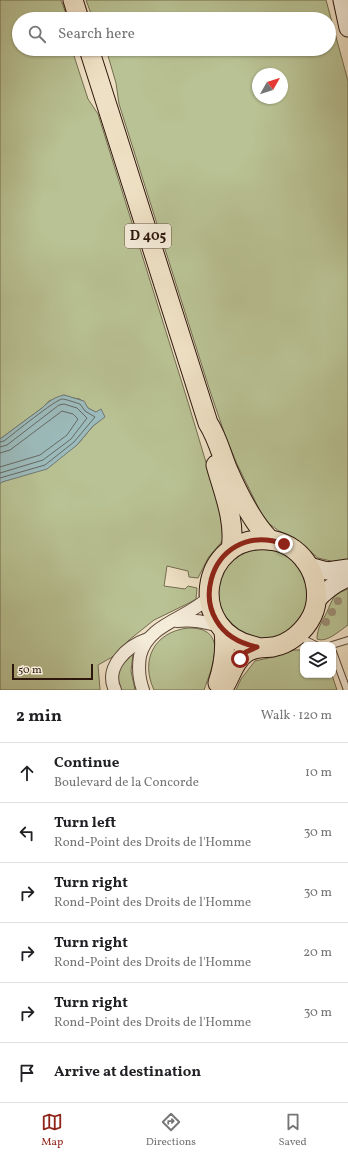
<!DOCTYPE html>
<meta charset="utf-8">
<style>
body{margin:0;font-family:Vollkorn,serif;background:#f6f6f6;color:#202124}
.controls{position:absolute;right:12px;bottom:12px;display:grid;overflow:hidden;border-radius:8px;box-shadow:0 1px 3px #0004}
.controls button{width:36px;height:36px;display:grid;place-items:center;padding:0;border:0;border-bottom:1px solid #e0e0e0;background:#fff;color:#202124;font:20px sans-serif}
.compass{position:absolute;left:252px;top:68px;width:36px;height:36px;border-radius:50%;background:#fff;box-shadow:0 1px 3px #0004;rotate:51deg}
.scale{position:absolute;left:12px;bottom:10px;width:81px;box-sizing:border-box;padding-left:4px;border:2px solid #2e170c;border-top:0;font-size:11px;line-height:14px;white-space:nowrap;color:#2e170c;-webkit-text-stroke:3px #f4ebd9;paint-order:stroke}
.stop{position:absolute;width:12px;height:12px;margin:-9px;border:3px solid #8f2418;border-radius:50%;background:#fff}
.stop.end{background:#8f2418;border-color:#fff;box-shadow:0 1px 4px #0008}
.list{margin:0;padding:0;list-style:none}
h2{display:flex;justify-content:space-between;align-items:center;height:52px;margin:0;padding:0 16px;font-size:17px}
h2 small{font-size:13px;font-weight:400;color:#757577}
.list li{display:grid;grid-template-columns:26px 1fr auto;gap:12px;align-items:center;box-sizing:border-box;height:60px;padding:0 16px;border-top:1px solid #e0e0e0}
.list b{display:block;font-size:15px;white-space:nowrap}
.list p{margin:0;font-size:13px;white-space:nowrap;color:#757577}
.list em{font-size:13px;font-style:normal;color:#757577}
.icon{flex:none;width:22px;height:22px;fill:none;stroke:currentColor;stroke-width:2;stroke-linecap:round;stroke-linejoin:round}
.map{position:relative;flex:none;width:348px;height:690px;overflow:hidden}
.search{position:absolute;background:#fff;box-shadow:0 1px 3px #0004;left:12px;right:12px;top:12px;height:44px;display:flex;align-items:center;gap:10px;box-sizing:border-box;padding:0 14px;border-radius:22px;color:#757577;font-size:15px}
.sheet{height:412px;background:#fff}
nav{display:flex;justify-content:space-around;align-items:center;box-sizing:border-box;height:56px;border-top:1px solid #e0e0e0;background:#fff;font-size:11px;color:#757577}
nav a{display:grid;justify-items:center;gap:2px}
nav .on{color:#8f2418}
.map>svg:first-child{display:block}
.green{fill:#b9c294;stroke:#746c50;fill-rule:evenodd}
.water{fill:#9cbbbc;stroke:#707976}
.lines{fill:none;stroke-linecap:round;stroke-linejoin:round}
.shore{stroke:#656964;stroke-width:1}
.lane-casing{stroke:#5e493a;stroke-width:8}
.street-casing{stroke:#5e493a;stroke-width:14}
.secondary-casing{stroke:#2e170c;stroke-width:19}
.primary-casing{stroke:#2e170c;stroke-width:21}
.lane{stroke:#f4ebd9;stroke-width:6}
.street{stroke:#f4ebd9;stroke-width:12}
.secondary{stroke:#f4ebd9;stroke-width:17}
.primary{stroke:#eee0c4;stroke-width:19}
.tree{fill:#9c8e75}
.route{stroke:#8f2418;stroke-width:5}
.labels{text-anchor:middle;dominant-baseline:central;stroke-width:3;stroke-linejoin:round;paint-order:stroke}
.shield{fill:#f4ebd9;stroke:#69574a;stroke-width:1}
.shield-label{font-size:14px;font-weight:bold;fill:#2e170c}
</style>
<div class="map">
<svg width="348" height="690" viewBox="0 0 348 690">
<rect width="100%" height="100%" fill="#eee0c4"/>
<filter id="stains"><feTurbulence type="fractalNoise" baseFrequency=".005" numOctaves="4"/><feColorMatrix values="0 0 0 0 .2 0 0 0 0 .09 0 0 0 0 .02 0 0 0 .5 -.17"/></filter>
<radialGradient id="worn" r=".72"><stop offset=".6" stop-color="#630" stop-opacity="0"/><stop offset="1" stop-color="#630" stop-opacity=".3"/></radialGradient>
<!-- green -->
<g class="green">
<polygon points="0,0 61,0 68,19 19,19 19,49 74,49 74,56 88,99 98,114 187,399 226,529 223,540 208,558 198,578 189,577 188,571 167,566 164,586 185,589 188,586 197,588 196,599 189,603 154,620 129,640 114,656 98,665 100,690 0,690 0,484 2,482 77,445 93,426 104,417 88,408 80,399 73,398 64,395 49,401 42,408 0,439"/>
<path d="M86,0H326L348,81V561L335,562L318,558L295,538L279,531L268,523L261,513L237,464L225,435L210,391L119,104L116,83L106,49H329V19H93ZM258,74H282V98H258Z"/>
<polygon points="253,545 289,553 310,585 304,616 281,638 249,640 216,608 222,566"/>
<path d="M348,589V625C339,631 327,643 317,639C317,628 322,622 327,612C329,607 331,602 334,597C338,593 343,591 348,589Z"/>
<path d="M188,628C230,627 212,667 204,690H154C140,660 154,632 188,628Z"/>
<polygon points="294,650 303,650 303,675 332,675 337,690 236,690 241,679 255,661 273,657"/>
<polygon points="133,654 131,671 135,690 121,690 119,689 117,670 123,661"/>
</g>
<!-- water -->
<path class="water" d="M64,395L84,401L88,408L96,412L101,409L105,417L93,426L77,445L47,469L2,482L0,484V439L42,408C49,401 55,397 64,395Z"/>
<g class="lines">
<!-- shore -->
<g class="shore">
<path d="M0,442L4,441C13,434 55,400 62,399C66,399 76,403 80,404L85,411L95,417L74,442L45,465L0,478"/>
<polyline points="0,447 7,445 59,405 64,404 77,408 87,418 71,439 43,460 0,473"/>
<polyline points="0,453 10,450 62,411 73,414 78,419 67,435 40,455 0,467"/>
</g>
<!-- lane casing -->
<g class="lane-casing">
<g id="lane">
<polyline points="299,637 316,645"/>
<polyline points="332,645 348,640"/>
<polyline points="333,652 347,690"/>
</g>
</g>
<!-- street casing -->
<g class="street-casing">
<g id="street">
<path d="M177,621C192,619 205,622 220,626"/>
<path d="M115,690C104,667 127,646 148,639"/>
<path d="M143,690C139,679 138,668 140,656C148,623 188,619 209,597"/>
</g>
</g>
<!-- secondary casing -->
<g class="secondary-casing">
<g id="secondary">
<polyline points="342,0 348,28"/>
<polyline points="309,566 327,571 348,568"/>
<path d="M316,601C325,591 335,583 348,578"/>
</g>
</g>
<!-- primary casing -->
<g class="primary-casing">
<g id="primary">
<polyline points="73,0 79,19"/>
<path d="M89,49L208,423C217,437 221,453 227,468C237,491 253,523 270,540"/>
<path d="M216,465C223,491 236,521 231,549"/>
<path d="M218,683C224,665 226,649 224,631"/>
<path d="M222,690C231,678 233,661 247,652C255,647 263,648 273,647C289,644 304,632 312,616C320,599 317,577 306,562C297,549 283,541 268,540C200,534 184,633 257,647"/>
</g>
</g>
<!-- lane -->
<use href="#lane" class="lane"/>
<!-- street -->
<use href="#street" class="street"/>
<!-- secondary -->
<use href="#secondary" class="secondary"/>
<!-- primary -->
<use href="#primary" class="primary"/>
</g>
<!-- trees -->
<g class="tree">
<circle cx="338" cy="601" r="4"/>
<circle cx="332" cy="612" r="4"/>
<circle cx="326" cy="622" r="4"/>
</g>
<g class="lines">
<!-- route -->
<path class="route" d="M240,659L246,652L257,647C176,631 207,517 284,544"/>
</g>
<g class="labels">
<!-- shield labels -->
<rect class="shield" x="125" y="224" width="46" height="24" rx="3"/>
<g class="shield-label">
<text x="148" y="236">D 405</text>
</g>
</g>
<rect width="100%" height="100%" filter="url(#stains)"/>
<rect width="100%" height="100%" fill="url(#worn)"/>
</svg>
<div class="controls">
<button><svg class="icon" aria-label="layers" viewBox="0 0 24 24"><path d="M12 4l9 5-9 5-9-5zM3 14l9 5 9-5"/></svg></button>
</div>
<svg class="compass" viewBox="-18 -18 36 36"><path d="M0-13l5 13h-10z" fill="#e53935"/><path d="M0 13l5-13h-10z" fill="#757577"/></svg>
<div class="scale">50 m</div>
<div class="stop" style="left:240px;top:659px"></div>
<div class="stop end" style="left:284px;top:544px"></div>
<div class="search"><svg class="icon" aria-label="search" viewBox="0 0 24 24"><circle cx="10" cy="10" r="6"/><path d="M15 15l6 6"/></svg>Search here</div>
</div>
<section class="sheet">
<h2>2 min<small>Walk · 120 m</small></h2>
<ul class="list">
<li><svg class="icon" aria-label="ahead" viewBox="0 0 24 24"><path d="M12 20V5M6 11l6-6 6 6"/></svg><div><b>Continue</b><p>Boulevard de la Concorde</p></div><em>10 m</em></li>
<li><svg class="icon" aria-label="left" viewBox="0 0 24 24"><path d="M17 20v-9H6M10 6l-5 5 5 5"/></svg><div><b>Turn left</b><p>Rond-Point des Droits de l'Homme</p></div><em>30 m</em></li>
<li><svg class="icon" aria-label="right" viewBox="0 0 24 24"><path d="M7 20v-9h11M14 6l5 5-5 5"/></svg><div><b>Turn right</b><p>Rond-Point des Droits de l'Homme</p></div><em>30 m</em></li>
<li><svg class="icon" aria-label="right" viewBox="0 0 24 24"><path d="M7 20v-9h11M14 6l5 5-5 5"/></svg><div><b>Turn right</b><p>Rond-Point des Droits de l'Homme</p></div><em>20 m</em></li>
<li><svg class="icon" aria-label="right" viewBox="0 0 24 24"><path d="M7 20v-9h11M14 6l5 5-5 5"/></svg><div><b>Turn right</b><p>Rond-Point des Droits de l'Homme</p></div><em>30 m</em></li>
<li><svg class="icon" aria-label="arrive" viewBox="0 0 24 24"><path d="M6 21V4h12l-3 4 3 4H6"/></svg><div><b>Arrive at destination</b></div></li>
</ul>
</section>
<nav>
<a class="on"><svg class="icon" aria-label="map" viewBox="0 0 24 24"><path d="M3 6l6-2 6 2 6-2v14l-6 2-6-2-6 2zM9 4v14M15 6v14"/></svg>Map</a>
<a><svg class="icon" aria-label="directions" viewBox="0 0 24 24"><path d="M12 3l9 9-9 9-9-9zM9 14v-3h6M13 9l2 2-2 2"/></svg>Directions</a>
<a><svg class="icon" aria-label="saved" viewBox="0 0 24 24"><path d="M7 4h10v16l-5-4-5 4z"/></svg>Saved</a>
</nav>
